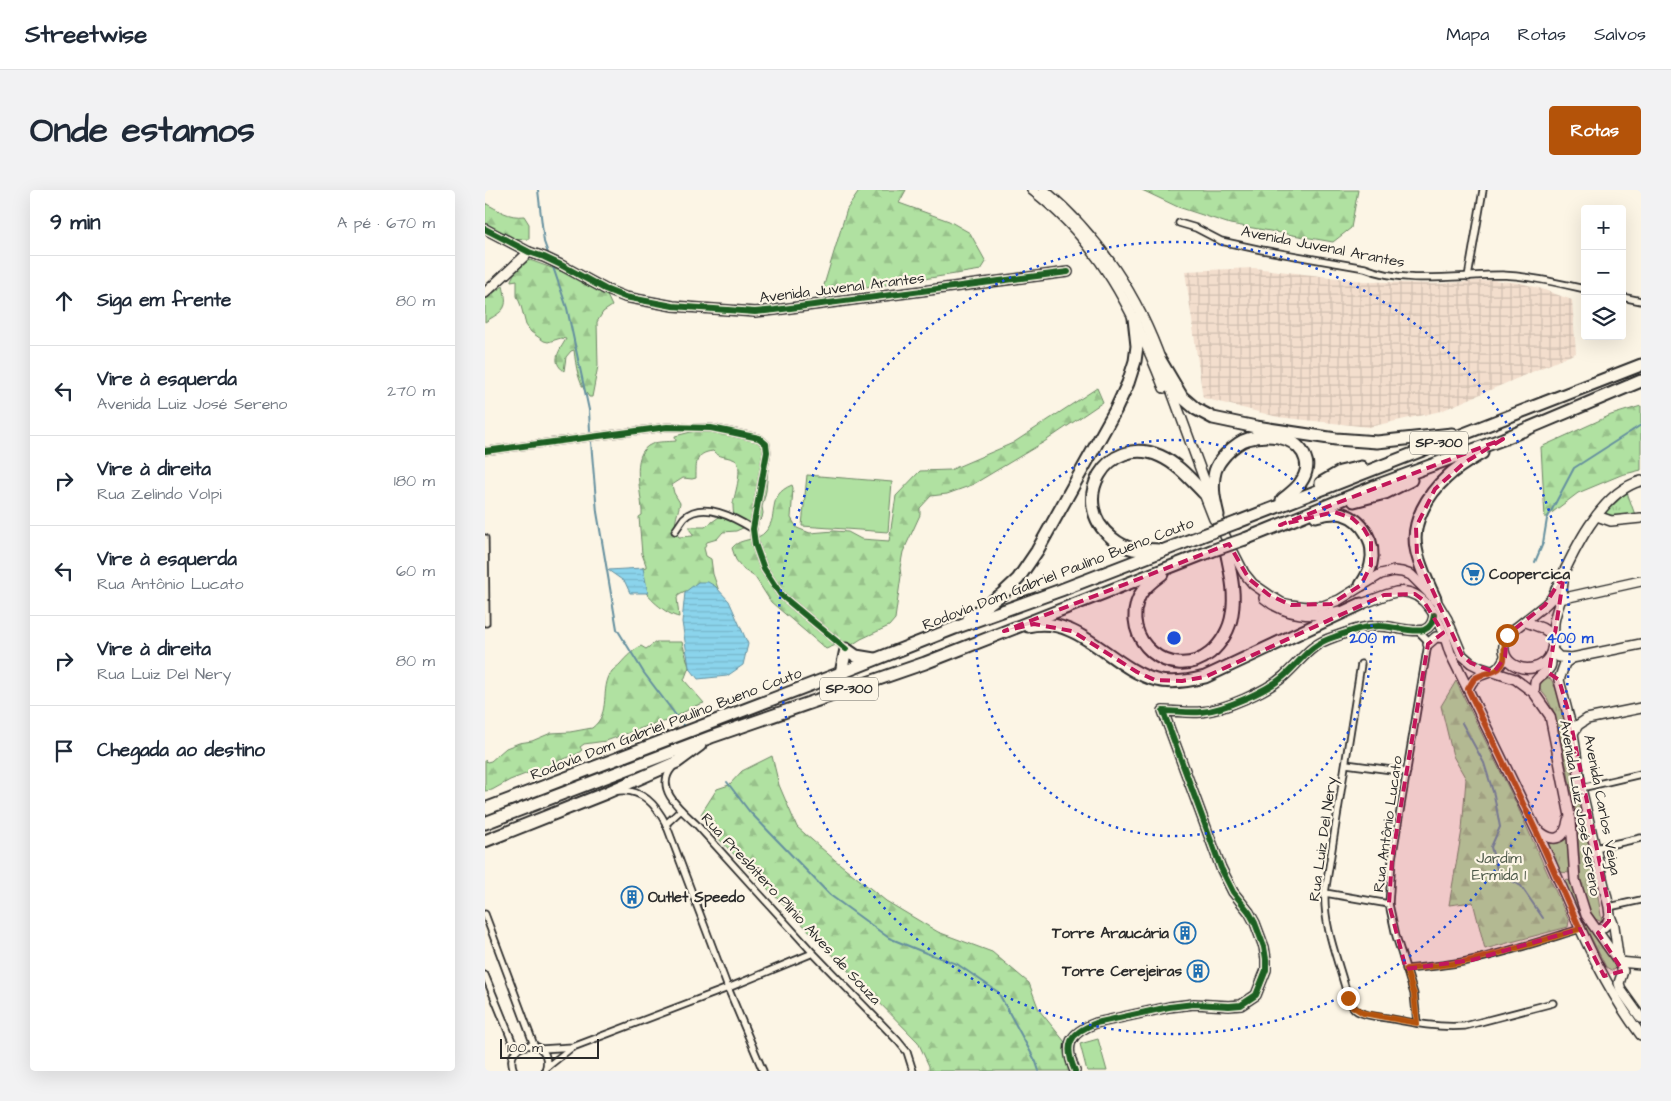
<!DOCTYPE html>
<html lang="pt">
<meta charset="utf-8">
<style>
body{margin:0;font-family:"Architects Daughter",sans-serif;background:#f2f2f3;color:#1f2937}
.controls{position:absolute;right:15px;top:15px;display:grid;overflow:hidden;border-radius:5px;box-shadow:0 5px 20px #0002}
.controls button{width:45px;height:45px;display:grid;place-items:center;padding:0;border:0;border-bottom:1px solid #e0e1e3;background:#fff;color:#1f2937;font:25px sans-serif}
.scale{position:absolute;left:15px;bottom:12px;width:99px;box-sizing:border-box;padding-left:5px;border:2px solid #2b2b2b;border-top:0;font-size:14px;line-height:18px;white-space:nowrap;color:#2b2b2b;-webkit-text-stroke:4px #fcf5e5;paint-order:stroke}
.stop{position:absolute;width:15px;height:15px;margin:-11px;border:4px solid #b45309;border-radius:50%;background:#fff}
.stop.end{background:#b45309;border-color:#fff;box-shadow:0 1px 5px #0008}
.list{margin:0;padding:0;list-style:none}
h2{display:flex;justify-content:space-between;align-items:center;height:65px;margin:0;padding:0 20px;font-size:21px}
h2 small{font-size:16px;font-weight:400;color:#747a83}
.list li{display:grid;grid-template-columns:32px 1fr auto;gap:15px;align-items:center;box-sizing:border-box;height:90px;padding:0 20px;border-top:1px solid #e0e1e3}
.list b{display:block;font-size:19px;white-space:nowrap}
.list p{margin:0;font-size:16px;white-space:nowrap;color:#747a83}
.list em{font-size:16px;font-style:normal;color:#747a83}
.icon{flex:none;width:28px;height:28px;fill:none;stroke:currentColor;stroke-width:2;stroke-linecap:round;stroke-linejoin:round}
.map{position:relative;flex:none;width:1156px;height:881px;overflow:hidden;border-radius:5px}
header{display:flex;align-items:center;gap:30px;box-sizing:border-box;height:70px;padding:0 25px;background:#fff;border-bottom:1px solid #e0e1e3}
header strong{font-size:24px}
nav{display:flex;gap:28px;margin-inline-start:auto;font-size:18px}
.intro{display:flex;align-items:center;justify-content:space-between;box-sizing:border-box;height:120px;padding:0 30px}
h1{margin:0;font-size:35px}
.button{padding:12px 22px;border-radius:5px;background:#b45309;color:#fff;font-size:18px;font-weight:700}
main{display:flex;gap:30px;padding:0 30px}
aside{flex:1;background:#fff;border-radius:5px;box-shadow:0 5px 20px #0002}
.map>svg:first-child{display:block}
.industrial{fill:url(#industrial-grid)}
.forest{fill:url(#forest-firs);stroke:#6e8666;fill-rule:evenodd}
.park{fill:url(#park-tufts);stroke:#6e8666}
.garden{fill:#b0e1a1;stroke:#6e8666}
.water{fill:url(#water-rules);stroke:#65909f}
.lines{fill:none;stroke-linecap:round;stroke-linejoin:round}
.stream{stroke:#65909f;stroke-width:2}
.street-casing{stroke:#2b2b2b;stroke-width:9}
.secondary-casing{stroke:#2b2b2b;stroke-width:12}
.primary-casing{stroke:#2b2b2b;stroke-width:12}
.highway-casing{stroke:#2b2b2b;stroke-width:15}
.street{stroke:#fcf5e5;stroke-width:5.5}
.secondary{stroke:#fcf5e5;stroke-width:9}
.primary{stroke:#fcf5e5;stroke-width:9}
.highway{stroke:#fcf5e5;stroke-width:11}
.highway-bridge-casing{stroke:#2b2b2b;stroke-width:15;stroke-linecap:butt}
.highway-bridge{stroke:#fcf5e5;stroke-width:11}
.cycleway-casing{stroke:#fcf5e5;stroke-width:9}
.cycleway{stroke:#1b5e20;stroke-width:6}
.route{stroke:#b45309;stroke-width:6}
.marked{fill:#c2185b;fill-opacity:0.2;stroke:#c2185b;stroke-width:4;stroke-dasharray:10 6;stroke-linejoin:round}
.ring{fill:none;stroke:#1d4ed8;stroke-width:2.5;stroke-dasharray:2.5 5}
.labels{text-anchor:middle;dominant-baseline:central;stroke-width:4.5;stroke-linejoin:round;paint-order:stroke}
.shield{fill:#fcf5e5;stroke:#6a6863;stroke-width:1}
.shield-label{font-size:14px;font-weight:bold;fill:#2b2b2b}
.street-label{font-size:15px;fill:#2b2b2b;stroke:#fcf5e5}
.poi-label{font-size:15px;font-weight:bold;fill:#2b2b2b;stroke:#fcf5e5;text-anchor:start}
.park-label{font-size:15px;fill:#4c5848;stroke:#fcf5e5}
.centre{fill:#1d4ed8;stroke:#fcf5e5;stroke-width:2.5}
.ring-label{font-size:15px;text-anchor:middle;font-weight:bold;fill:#1d4ed8;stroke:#fcf5e5;stroke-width:4.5;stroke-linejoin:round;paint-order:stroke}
</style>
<header>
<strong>Streetwise</strong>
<nav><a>Mapa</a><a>Rotas</a><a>Salvos</a></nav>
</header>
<div class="intro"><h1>Onde estamos</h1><a class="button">Rotas</a></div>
<main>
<aside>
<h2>9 min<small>A pé · 670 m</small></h2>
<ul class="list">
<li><svg class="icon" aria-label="ahead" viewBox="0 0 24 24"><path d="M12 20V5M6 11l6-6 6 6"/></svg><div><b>Siga em frente</b></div><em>80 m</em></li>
<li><svg class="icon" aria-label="left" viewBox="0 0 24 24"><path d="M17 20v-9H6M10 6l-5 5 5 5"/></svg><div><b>Vire à esquerda</b><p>Avenida Luiz José Sereno</p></div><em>270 m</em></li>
<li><svg class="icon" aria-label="right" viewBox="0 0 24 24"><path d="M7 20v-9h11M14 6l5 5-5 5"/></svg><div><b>Vire à direita</b><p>Rua Zelindo Volpi</p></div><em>180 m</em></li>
<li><svg class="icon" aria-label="left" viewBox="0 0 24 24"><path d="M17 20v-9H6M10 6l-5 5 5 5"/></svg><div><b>Vire à esquerda</b><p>Rua Antônio Lucato</p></div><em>60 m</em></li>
<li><svg class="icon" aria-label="right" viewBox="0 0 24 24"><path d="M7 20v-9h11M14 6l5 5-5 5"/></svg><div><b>Vire à direita</b><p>Rua Luiz Del Nery</p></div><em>80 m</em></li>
<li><svg class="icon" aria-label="arrive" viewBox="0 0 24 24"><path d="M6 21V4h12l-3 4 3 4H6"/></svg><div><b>Chegada ao destino</b></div></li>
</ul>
</aside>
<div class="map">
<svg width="1156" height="881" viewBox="0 0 1156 881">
<defs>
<pattern id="industrial-grid" width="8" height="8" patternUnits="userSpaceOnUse" patternTransform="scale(1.25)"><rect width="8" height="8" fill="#f3decd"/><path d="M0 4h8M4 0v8" fill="none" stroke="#d0bfb0"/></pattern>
<pattern id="forest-firs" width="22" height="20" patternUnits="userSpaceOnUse" patternTransform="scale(1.25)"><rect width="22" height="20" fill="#b0e1a1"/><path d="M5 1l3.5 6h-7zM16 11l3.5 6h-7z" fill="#98c18b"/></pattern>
<pattern id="park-tufts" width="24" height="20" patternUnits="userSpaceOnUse" patternTransform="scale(1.25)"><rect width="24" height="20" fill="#b0e1a1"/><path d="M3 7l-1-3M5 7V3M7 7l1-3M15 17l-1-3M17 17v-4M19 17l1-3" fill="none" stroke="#98c18b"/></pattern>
<pattern id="water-rules" width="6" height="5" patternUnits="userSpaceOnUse" patternTransform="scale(1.25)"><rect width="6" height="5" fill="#8bd4ec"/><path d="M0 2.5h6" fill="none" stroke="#78b6cb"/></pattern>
</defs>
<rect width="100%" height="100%" fill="#fcf5e5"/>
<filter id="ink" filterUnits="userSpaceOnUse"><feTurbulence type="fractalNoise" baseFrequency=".02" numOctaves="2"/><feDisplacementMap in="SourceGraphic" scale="10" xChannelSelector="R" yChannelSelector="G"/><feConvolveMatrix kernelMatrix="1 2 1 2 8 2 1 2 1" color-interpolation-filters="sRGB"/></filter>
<g filter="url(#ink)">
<!-- industrial -->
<polygon class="industrial" points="769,78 878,91 948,94 1007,90 1036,93 1054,98 1087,110 1091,163 956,221 884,237 793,227 718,208 700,81"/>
<!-- forest -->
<g class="forest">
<polygon points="375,0 421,0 414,13 464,31 485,43 501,72 496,80 336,105 362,19"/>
<polygon points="657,0 873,0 866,38 848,52 745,34 693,17"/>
<path d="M0,13C13,20 24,28 39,26L44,34V49L27,50L0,37Z"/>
<path d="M42,69L108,93L120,101L127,116L118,122L112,132L113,176L107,207H104C93,193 91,177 89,160L86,161L81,167L79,181C65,171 75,160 81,149L76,148L63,152L59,151L46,142L41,135L36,116L32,106V90L26,91V90L30,82Z"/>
<path d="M18,96C24,120 19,120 0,132V109Z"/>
<path d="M612,198L618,212L559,252L487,295L462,304L446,306L435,318V325L418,362L415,378L416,386L410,429L404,436L376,449L359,460L351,455L341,459L286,412L270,387L259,380L251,370L247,358C255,347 273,352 281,341C295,325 280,306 307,295L308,298L306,328L312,338L325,343L349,341L363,342L376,349L404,351L411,306L435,281L465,280L528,253Z"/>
<polygon points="1156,216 1156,280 1136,285 1093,303 1060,328 1056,257 1126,225"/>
<path d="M222,238L272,250L278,259L283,279L281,301L277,317L278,323L277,328L274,331L251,341L238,342L232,349L222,352L219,358L221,366L226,369L228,384L235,404L200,401L194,404L192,408L194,427C182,425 159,406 157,394C156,389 157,383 157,378L161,377V375L157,364L154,327L157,325C158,306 143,263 167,254C173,251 183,252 191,251L190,246ZM228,261C234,268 242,266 250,270C259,275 250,304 248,313C248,317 248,321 249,325L245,328L234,327L220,337H204V339L208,344V346L194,347C186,338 193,324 195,313L189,303L187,295L198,288L207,289L211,288C211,273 210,263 228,261Z"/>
<path d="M171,452H197L204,477L199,490L219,513L210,516L183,531L168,534L121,551L99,554L95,557L97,560L92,564L25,590L7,600L0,601V570L2,572L6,571L21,558L34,553L47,551L66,543L85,542L107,538C127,523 114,499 127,481C129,479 133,476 135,474C142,466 147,461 156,456L161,459Z"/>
<polygon points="971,491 1030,611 1084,731 1083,737 1000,759 988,712 964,715 977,640 981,589 968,566 956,516"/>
<polygon points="287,566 294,595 312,637 350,670 401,711 453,742 507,762 544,793 554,820 584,857 586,881 444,881 444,876 433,852 226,641 216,624 232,599 244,595 257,581"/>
</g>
<!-- park -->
<g class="park">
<polygon points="1142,302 1150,325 1127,328 1118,325"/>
<path d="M1061,487L1066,489C1080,513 1085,547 1090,573C1100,626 1109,679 1117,732L1108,728L1103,719L1096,691L1091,623L1082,579L1070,525L1062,508L1054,498L1055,491Z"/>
<polygon points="1084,642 1086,683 1073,682 1056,646 1070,653 1079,648"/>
<polygon points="1083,690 1086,693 1093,713 1104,738 1132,771 1132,777 1129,780 1126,780 1121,777 1081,698 1079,694 1081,691"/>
</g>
<!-- garden -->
<g class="garden">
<polygon points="322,285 407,292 403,342 317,336"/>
<polygon points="613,849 622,881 602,881 595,854"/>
</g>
<!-- water -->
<g class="water">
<polygon points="158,378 163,403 145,403 140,392 123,380"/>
<polygon points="213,392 223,392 230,396 244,411 263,454 258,475 242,486 213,489 204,477 197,432 200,402"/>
</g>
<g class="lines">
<!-- stream -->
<g class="stream">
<polyline points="53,0 59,52 63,63"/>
<polyline points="68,77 82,118 104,220 105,241"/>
<polyline points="106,252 112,322 132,439 159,483 199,536"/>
<polyline points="1050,372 1058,353 1062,329 1089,278 1156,235"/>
<polyline points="977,533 999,573 1009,605 1015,637 1006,657 1013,683 1036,696 1058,728"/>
<polyline points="242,592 264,621 345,705 404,748 441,763 472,774 513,802 551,872 554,881"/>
</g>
<!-- street casing -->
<g class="street-casing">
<g id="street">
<path d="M694,33L711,38L736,51L777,60L880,78C922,95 972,85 1017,85C1044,86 1073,93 1100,99"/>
<polyline points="983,87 998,0"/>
<polyline points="1137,107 1156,111"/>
<polyline points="0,261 182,237 226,238 241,241 274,248 281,254 282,262 268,339 270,354 279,379 296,405 361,459"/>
<path d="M190,341C193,337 196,332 199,328C218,310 250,328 268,339"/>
<polyline points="0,348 1,433"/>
<path d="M876,474L840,703C838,737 855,775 863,808C866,813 867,818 872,821C881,826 893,827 902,828C928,833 953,838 980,836L1068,813"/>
<polyline points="861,574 922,582"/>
<path d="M187,578C169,599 196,620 211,634L328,763L413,851L422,862L428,881"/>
<polyline points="1096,598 1156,584"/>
<path d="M133,601C157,598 171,615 181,634L243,798L278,881"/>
<polyline points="181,634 196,620"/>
<polyline points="1110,658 1156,648"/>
<polyline points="840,703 904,714"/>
<polyline points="1124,717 1156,710"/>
<polyline points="0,724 49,855"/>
<path d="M921,779C943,777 965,775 987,770C1023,762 1059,750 1095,739"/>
<polyline points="0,785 31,861"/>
<polyline points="932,833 929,804 911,746 904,714 907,669 943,454 941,449 933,441"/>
<polyline points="56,859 88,857 243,798 328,763"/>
<polyline points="61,878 86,858"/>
<path d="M29,881C15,849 72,845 60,881"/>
</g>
</g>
<!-- secondary casing -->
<g class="secondary-casing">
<g id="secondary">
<polyline points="0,39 44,62 59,67 76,75 120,99 140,107 188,116 270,122 290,120 583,82"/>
<polyline points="0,103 44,62"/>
<polyline points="1112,326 1126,331 1156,328"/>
<path d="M1079,384C1078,393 1077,402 1075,411C1073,418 1070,425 1069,433C1068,444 1070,458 1064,467C1049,490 1007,476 1022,445L1060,415L1067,408C1084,371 1113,302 1156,291"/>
<polyline points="1075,409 1156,391"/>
<polyline points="1041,432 1057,438 1068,445"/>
<polyline points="1067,460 1074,467 1087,468 1156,454"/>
<polyline points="1087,468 1080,473 1074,490 1088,543 1096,598 1124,717 1125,726 1129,736 1134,772 1156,774"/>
<path d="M983,499C985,496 987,491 990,489C1003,478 1010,488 1020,467"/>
<path d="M1049,503L1050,492C1057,481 1070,482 1065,465"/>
<polyline points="1088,543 1093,535 1102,529 1156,518"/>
<polyline points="1113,742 1122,734 1125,726"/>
<path d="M590,881C578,854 585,843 611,833L684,817L709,814L744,816L756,815L771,805L781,780V769L779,757L770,733L764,722L748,702L736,678L678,521C690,521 704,523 716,522C739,520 782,501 799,486C818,469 824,455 849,447C864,442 878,436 894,436C907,436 927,443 939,440C946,437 948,432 949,425"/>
</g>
</g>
<!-- primary casing -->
<g class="primary-casing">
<g id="primary">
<path d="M547,0C614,51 649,121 679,198"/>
<path d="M559,0C613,45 654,107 677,174"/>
<polyline points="681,186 726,308"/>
<polyline points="718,301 729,329"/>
<polyline points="731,320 740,346 759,383 768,394 784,405 797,413 806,415 822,417 838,416 854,410 896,384 909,381 917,382 926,385 950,409 962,429 977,465 986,473 996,478 1030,489 1049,503 1065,526 1086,631 1090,690 1101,725 1134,772 1138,781 1134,793 1136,800 1156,828"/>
<path d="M779,408C800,426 828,428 854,421"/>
<path d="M871,416C885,412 897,405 911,402C943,397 958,439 965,463C995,523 1024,584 1053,644C1085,712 1110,785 1156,845"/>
<polyline points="943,454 951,447 961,448"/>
<path d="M1053,640C1067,653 1080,651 1083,630"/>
</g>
</g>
<!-- highway casing -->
<g class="highway-casing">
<g id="highway">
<polyline points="674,168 697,207 711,219 728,228 771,237 851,249 892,252 967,244"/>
<polyline points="836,293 855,282 876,277"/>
<polyline points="869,311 900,303 926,290"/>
<path d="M733,325C730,312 727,301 729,287C730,277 735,271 741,264C747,258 755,251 763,249C781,243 807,245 818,263C821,269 823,274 821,281C818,294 807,302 797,310"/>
<path d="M831,326C839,324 849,321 858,324C878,330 891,353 886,374C885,381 880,389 876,395"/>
<polyline points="753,332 1156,175"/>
<polyline points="760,349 888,297 1018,249 1156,191"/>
<path d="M674,360C666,359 656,360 648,359C640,357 633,353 627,348C582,312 622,243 675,266C693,274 706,290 719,303"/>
<path d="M677,384C669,390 660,396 655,405C633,449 686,494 725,463C736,454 745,439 747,424C751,402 745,381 741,360"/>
<path d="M950,409C943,393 934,376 931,358C926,332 943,304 962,287C972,277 985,270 997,263"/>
<polyline points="484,428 517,404 533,389 552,361 631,219 643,193 650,171 652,156 649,128"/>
<path d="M543,436C594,424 626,478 671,490C687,494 704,491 720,487L876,414"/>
<polyline points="356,483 361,459 371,466 389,469"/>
<polyline points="0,619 356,483 470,438 576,400 716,346"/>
<polyline points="0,633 226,547 440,473 726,361"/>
<polyline points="0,651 121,603 192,572 215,555"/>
</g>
</g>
<!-- street -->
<use href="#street" class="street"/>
<!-- secondary -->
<use href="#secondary" class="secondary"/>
<!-- primary -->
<use href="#primary" class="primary"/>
<!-- highway -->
<use href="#highway" class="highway"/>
<!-- highway-bridge casing -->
<g class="highway-bridge-casing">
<g id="highway-bridge">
<polyline points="716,346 753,332"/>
<polyline points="726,361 760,349"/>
</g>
</g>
<!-- highway-bridge -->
<use href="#highway-bridge" class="highway-bridge"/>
<!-- cycleway casing -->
<g class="cycleway-casing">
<g id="cycleway">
<polyline points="0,39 44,62 59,67 76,75 120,99 140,107 188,116 270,122 290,120 583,82"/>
<polyline points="0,261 182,237 226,238 241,241 274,248 281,254 282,262 268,339 270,354 279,379 296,405 361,459"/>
<path d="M590,881C578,854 585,843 611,833L684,817L709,814L744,816L756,815L771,805L781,780V769L779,757L770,733L764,722L748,702L736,678L678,521C690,521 704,523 716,522C739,520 782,501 799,486C818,469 824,455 849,447C864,442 878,436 894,436C907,436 927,443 939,440C946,437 948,432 949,425"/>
</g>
</g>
<!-- cycleway -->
<use href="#cycleway" class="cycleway"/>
</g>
</g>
<g class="lines" filter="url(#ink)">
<!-- route -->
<path class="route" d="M863,808L867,816L878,823L932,833L929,804L921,779C943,777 965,775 987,770C1023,762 1059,750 1095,739L1052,643L983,499C985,496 987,492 989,489C998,482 1010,485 1017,475C1023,465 1016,457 1022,445"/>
</g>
<!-- marked area -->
<path class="marked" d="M1018,249L979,273L950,299L931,337L932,366L977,465L986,473L1009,482L1020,467L1022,445L1060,415L1079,384L1064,483L1074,490L1083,520L1124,717V731L1113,743L1138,781L1119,786L1095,739L987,770L921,779L904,714L907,669L943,454L958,443L938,410L930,404L899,405L720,487L697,491L670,490L652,482L587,441L549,434L519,441L744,354L764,389L784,405L806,415L846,414L876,395L886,375V351L879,339L867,328L849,322L795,335Z"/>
<!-- distance rings -->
<g class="ring">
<circle cx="689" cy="448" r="198"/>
<circle cx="689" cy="448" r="396"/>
</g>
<!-- icons -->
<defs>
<g id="supermarket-ring" transform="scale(1.125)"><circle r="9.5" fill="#fcf5e5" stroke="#1f6fb2" stroke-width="1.5"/><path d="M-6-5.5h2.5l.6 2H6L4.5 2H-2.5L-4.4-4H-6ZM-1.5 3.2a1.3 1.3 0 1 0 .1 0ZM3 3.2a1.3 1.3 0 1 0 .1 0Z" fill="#1f6fb2"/></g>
<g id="building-ring" transform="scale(1.125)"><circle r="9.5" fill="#fcf5e5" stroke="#1f6fb2" stroke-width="1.5"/><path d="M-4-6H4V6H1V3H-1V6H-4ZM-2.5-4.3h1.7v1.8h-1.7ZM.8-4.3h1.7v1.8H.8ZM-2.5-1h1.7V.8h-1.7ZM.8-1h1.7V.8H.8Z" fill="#1f6fb2"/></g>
</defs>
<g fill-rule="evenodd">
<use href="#supermarket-ring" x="988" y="384"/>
<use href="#building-ring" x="147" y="707"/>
<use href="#building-ring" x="700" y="743"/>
<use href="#building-ring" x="713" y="781"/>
</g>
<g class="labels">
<!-- shield labels -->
<g class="shield">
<rect x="925" y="241.5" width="58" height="23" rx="4"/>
<rect x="335" y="487.5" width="58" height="23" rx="4"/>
</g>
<g class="shield-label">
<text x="954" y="253">SP-300</text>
<text x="364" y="499">SP-300</text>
</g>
<!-- street labels -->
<g class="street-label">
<text transform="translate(838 57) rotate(11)">Avenida Juvenal Arantes</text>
<text transform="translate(357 98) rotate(-7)">Avenida Juvenal Arantes</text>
<text transform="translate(573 384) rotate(-21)">Rodovia Dom Gabriel Paulino Bueno Couto</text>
<text transform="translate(181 534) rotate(-21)">Rodovia Dom Gabriel Paulino Bueno Couto</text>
<text transform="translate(1117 615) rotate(79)">Avenida Carlos Veiga</text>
<text transform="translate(1095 618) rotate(80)">Avenida Luiz José Sereno</text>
<text transform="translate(903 634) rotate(-82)">Rua Antônio Lucato</text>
<text transform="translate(838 649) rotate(-82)">Rua Luiz Del Nery</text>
<text transform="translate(306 719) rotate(47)">Rua Presbítero Plínio Alves de Souza</text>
</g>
<!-- poi labels -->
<g class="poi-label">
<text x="1004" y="384">Coopercica</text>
<text x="163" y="707">Outlet Speedo</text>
<text x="684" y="743" text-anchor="end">Torre Araucária</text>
<text x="697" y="781" text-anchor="end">Torre Cerejeiras</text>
</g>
<!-- park labels -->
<g class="park-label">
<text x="1014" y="668">Jardim<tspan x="1014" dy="17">Ermida 1</tspan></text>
</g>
</g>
<circle cx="689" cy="448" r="8" class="centre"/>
<g class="ring-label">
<text x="887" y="453">200 m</text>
<text x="1085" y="453">400 m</text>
</g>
</svg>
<div class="controls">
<button>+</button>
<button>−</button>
<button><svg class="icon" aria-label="layers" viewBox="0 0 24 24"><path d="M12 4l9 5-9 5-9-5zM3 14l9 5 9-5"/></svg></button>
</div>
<div class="scale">100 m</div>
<div class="stop" style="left:1022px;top:445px"></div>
<div class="stop end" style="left:863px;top:808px"></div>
</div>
</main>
